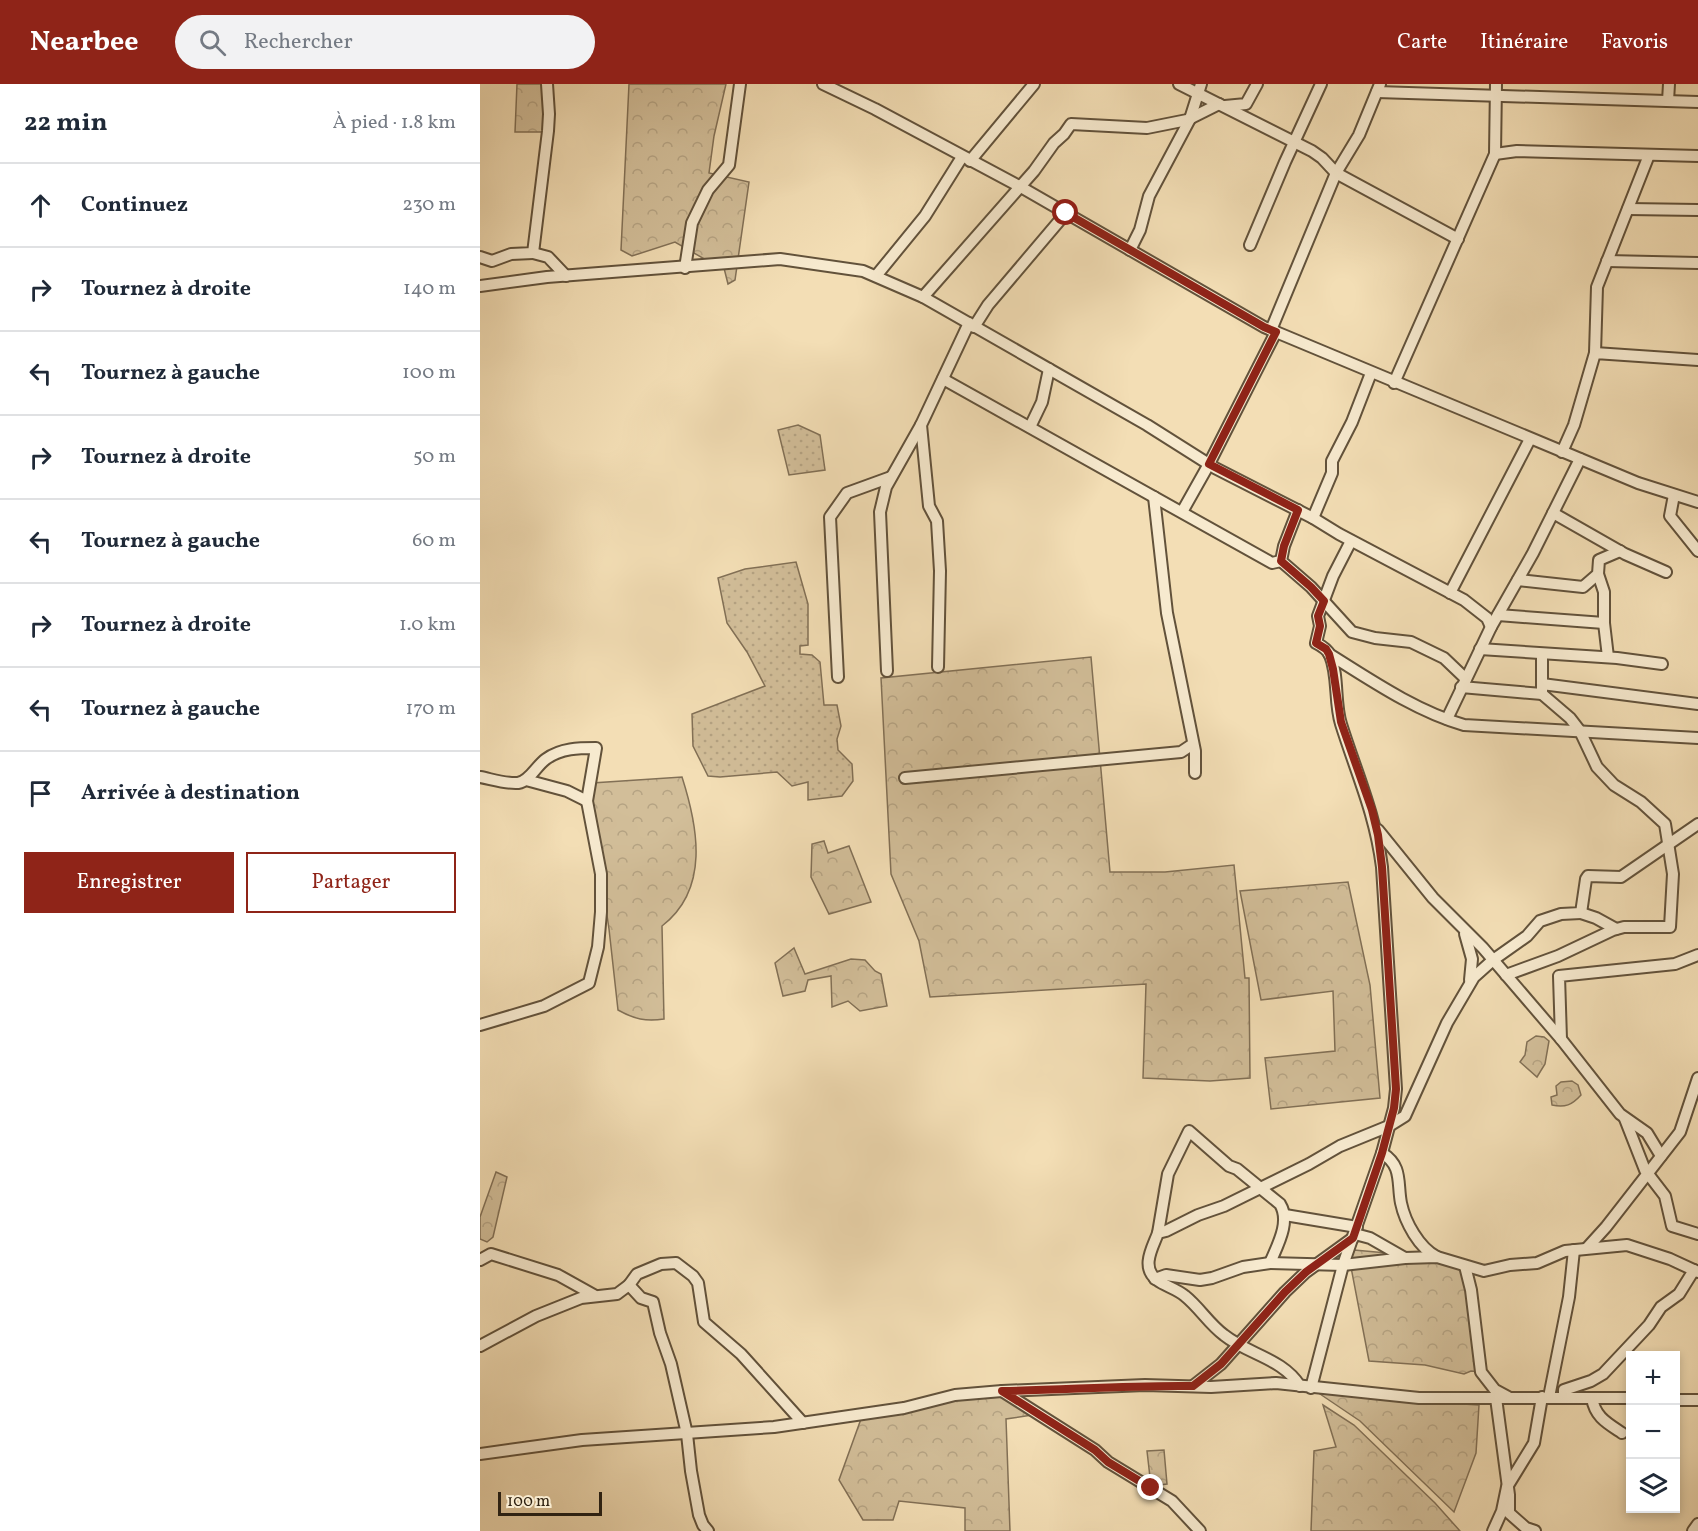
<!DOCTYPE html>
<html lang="fr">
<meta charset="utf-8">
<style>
body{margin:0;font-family:Vollkorn,serif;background:#f2f2f3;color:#1f2937}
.controls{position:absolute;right:18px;bottom:18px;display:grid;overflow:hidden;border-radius:0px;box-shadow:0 3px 9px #0003}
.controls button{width:54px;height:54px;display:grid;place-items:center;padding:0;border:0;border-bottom:2px solid #e0e1e3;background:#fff;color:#1f2937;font:30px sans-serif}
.scale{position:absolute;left:18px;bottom:15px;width:104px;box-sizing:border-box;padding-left:6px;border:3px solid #312312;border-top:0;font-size:16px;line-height:21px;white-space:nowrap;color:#312312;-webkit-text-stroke:4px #f7eacf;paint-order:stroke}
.stop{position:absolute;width:18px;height:18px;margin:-14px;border:4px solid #8f2418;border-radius:50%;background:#fff}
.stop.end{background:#8f2418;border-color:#fff;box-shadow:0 2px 6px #0008}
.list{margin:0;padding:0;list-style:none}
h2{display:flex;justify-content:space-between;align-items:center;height:78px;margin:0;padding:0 24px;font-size:26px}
h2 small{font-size:20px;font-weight:400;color:#747a83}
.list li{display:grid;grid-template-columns:39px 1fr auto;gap:18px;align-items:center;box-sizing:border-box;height:84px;padding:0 24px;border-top:2px solid #e0e1e3}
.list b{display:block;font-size:22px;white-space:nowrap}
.list em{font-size:20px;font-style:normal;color:#747a83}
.actions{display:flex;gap:12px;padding:18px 24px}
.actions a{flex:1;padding:14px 0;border:2px solid #8f2418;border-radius:0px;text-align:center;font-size:21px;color:#8f2418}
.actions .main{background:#8f2418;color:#fff}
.icon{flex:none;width:33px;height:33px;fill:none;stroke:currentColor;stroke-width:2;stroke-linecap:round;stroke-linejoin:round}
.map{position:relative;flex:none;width:1218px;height:1447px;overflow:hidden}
header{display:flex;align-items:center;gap:36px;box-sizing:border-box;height:84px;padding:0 30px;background:#8f2418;color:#fff}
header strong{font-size:28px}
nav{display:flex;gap:33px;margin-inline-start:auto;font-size:21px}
.search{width:420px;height:54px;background:#f2f2f3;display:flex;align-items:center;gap:15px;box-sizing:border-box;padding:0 21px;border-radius:33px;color:#747a83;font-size:22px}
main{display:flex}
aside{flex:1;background:#fff}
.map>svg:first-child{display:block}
.grass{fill:url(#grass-dots);stroke:#827056;stroke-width:1.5}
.forest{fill:url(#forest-crowns);stroke:#827056;stroke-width:1.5}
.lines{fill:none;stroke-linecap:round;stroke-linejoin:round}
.minor-casing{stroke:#62523b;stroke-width:14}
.minor{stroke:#f7eacf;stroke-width:10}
.route{stroke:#8f2418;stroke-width:8}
</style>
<header>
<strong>Nearbee</strong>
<div class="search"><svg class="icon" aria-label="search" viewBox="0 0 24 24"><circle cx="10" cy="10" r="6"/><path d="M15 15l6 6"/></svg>Rechercher</div>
<nav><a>Carte</a><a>Itinéraire</a><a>Favoris</a></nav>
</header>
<main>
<aside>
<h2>22 min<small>À pied · 1.8 km</small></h2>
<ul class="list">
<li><svg class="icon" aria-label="ahead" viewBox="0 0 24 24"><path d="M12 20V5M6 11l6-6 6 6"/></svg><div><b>Continuez</b></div><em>230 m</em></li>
<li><svg class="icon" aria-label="right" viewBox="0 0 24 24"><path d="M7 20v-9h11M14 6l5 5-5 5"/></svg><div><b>Tournez à droite</b></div><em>140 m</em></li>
<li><svg class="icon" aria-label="left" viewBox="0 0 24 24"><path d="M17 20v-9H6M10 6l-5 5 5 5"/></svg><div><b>Tournez à gauche</b></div><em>100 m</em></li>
<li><svg class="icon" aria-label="right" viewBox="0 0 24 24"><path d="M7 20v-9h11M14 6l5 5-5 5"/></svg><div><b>Tournez à droite</b></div><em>50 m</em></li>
<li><svg class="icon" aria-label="left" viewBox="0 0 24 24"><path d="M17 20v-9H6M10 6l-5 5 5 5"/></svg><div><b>Tournez à gauche</b></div><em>60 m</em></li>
<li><svg class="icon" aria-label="right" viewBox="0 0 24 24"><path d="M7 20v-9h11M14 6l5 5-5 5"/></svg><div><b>Tournez à droite</b></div><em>1.0 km</em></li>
<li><svg class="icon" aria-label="left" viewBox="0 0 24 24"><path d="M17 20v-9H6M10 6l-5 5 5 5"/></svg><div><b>Tournez à gauche</b></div><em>170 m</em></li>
<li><svg class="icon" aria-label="arrive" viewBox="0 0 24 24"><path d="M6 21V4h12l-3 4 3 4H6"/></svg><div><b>Arrivée à destination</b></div></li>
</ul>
<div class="actions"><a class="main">Enregistrer</a><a>Partager</a></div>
</aside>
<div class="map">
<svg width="1218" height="1447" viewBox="0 0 1218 1447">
<defs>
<pattern id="grass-dots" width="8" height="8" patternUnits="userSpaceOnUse" patternTransform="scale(1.5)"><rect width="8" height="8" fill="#d2be99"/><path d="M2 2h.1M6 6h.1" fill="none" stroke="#b5a383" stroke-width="1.8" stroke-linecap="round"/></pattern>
<pattern id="forest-crowns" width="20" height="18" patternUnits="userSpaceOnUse" patternTransform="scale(1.5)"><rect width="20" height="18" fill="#d2be99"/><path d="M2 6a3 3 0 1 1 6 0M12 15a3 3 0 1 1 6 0" fill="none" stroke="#b5a383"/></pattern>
</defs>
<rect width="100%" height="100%" fill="#f3deb5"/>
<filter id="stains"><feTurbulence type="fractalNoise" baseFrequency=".00333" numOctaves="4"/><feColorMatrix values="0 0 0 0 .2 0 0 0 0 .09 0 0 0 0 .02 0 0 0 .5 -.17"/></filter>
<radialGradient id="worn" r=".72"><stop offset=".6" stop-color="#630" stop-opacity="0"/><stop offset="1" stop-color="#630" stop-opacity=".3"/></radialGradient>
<!-- grass -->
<g class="grass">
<polygon points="318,341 340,351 345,386 309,391 298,346"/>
<polygon points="316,478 328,520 328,561 320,562 320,570 332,571 340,578 344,621 357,621 361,642 357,655 358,666 372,680 373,697 362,712 328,716 328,698 312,702 297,688 240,693 228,692 213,662 212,630 285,602 267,568 247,539 238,494 265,485"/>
</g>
<!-- forest -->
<g class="forest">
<polygon points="37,0 66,0 67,48 35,48"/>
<polygon points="149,0 246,0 234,52 229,89 269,98 255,196 248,200 243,180 233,180 195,158 152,172 141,166"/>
<polygon points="611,573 630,788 685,788 754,781 765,894 769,894 770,994 730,997 663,994 666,900 450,913 439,857 411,790 401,594"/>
<path d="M202,693C218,743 230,805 182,842L184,935C166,938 154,935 138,926L129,845L110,715L112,699Z"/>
<polygon points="344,757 348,769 369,762 391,818 349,830 331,793 332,760"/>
<polygon points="868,798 890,901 900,1014 791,1025 785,974 855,967 853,907 781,916 760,807"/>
<polygon points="314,864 325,890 371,875 385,876 395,887 401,890 407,922 380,927 368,917 352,923 351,892 328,896 325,907 303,912 295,879"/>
<polygon points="1056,952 1064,953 1069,957 1065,980 1057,993 1040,978 1045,971 1047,958"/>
<path d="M1092,997L1098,1001L1101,1011C1092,1021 1085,1024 1072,1021L1071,1013L1077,1011L1076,1002L1081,998Z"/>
<polygon points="16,1088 27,1093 13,1153 7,1158 0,1155 0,1133"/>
<polygon points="874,1166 929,1171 987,1183 1002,1288 991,1287 984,1290 945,1281 889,1277 870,1178"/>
<polygon points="837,1308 934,1317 999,1321 996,1369 974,1428 880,1337"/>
<polygon points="522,1311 552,1331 526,1335 530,1447 485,1447 485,1424 419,1417 413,1436 383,1436 359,1396 381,1335 475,1316"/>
<polygon points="843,1321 874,1341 955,1419 980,1447 831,1447 834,1367 856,1363"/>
<polygon points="684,1366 687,1400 671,1402 667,1367"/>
</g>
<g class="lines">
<!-- minor casing -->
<g class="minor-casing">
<g id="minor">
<polyline points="343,0 395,25 539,102 784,243 1158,399 1218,418"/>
<polyline points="699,0 832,67 842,74 856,89 978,155"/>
<polyline points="897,8 1218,18"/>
<polyline points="1188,17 1189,0"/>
<polyline points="745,22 766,20 777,0"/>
<polyline points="1015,70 1037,67 1218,72"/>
<polyline points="490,77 554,0"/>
<polyline points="1148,125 1218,126"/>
<polyline points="770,161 805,78 841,0"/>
<polyline points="650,166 660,146 669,112 710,35 721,0"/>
<polyline points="53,169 68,173 86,192"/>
<polyline points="0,173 12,177 31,170 53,169 68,47 69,30 67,0"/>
<polyline points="1127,177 1218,179"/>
<polyline points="205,184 212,139 228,106 249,81 260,0"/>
<polyline points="396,192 445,132 482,73"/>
<polyline points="0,202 67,193 300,175 383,187 443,213 667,341 735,384 833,434 859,450 984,516 1007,534 1011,543"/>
<polyline points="443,213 554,87 574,59 584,50 591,40 667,44 707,36 739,20"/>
<polyline points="494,243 508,221 586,129"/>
<polyline points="791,246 856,89 879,51 900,0"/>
<polyline points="1115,269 1117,203 1169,71"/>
<polyline points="463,295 792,479 801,477"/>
<polyline points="914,299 1015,70 1016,0"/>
<polyline points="550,343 562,318 569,285"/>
<polyline points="1082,368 1094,341 1115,269 1218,276"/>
<polyline points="1194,411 1190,432 1218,467"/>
<polyline points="674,413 687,529 715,667 715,689"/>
<polyline points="818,426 804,462 801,477 831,503 872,548 895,554 931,558 964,574 986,595"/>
<polyline points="702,428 729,380 796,248"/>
<polyline points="1073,429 1145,470 1186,488"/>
<polyline points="833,434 852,389 852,377 872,338 891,289"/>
<polyline points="1118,490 1124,508 1124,539 1128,573"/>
<polyline points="1038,496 1103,503 1118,490 1119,476 1140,467"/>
<polyline points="970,509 1050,355"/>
<polyline points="1018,531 1124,539"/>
<polyline points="1000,565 1137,574 1182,580"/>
<path d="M849,570C892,597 936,627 984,641L1218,654"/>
<polyline points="458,583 460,487 457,437 449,422 441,341 489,239"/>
<polyline points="407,587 400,428 406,403 441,341"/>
<polyline points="358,593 350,433 367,409 411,393"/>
<polyline points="1062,600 1218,620"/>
<polyline points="981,603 1062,610"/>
<polyline points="967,635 1011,543 1053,469 1100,375"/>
<path d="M0,693C11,695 26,700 38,699C50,697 56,682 66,675C81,664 99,664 116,664L107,717L121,790V828L118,863L109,899L64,922L0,941"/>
<polyline points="425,694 701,668 713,660"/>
<polyline points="46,696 87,707 107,717"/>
<polyline points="898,746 953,814 1003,864 1081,955 1140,1030 1167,1049 1181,1072"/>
<polyline points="1101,829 1116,834 1136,845"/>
<polyline points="985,850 992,875 990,896"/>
<polyline points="1026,891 1078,872 1133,846 1144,843 1190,843 1193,790 1185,740 1161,718 1134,701 1117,683 1100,647 1090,634 1062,610 1062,570"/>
<polyline points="1081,955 1079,892 1195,880 1218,871"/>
<polyline points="1145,1035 1165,1086 1185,1112 1192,1142 1218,1150"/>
<path d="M902,1069C923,1082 917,1099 921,1119C925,1138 939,1164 957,1173"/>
<polyline points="805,1131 877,1143"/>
<path d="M678,1149L688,1090L709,1047L749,1082L757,1085L800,1120C811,1138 797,1162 790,1179"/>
<polyline points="875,1150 890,1154 925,1174 957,1173 1004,1187 1030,1181 1057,1179 1085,1167 1147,1161 1190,1175 1218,1188"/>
<polyline points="1107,1164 1126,1143 1200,1048 1218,994"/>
<polyline points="0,1176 11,1170 78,1191 114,1211"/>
<polyline points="985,1182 991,1206 1001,1288 1015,1306 1028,1313"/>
<polyline points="675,1195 686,1191 720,1196 732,1194 763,1183 790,1179 863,1181 925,1174"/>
<polyline points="149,1201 161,1214 173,1218 180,1249 191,1280 207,1350 211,1387 219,1431 223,1441 228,1447"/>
<polyline points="0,1262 56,1232 101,1214 137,1210 149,1201 157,1190 181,1180 196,1179 213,1192 218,1199 224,1238 261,1270 323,1339"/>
<polyline points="713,1302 741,1280 805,1208 826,1188 873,1154"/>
<path d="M820,1302C802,1274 769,1271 744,1251C729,1240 719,1223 705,1212C697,1205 685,1202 677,1196C660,1183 673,1163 678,1149L686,1147L718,1131L744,1122L829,1080L860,1062L909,1042L925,1032L967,939L994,893L1013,876L1047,852L1060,837L1081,830L1101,829L1106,795L1108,792L1141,793L1218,740"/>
<path d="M831,1304L863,1181L902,1069L914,1024L916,1005L902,783C895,729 877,691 861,640C854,618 859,593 850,571C847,565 842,562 836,559L840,542L838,532L853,492L871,457"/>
<polyline points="522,1307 615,1366 628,1378 692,1417 720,1447"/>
<polyline points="1069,1313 1089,1213 1094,1166"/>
<polyline points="1016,1314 1029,1411 1029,1429 1046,1444 1055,1447"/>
<polyline points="1084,1314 1084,1306 1111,1297 1123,1290 1169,1241 1181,1223 1199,1210 1214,1186"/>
<path d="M1112,1314C1115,1333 1127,1339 1142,1349"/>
<polyline points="1196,1316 1218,1316"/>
<polyline points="0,1370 102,1356 294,1343 424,1324 475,1311 522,1307 665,1301 731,1303 796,1299 939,1314 1150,1314"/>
<polyline points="1013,1447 1022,1427 1027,1403 1054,1359 1062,1313"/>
<polyline points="1213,1447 1218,1440"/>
</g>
</g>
<!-- minor -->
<use href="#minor" class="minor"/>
</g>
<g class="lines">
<!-- route -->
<path class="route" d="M586,129L784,243L796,248L729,380L818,426L804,462L801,477L831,503L844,517L838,532L840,542L836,559L846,565L849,570L853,585L861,638L892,726L898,751L902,783L916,1005L914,1024L902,1069L873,1154L826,1188L805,1208L741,1280L713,1302C649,1301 586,1306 522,1307L615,1366L628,1378L671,1404"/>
</g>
<rect width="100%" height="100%" filter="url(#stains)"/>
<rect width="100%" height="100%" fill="url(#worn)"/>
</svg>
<div class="controls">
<button>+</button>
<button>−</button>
<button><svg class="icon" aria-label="layers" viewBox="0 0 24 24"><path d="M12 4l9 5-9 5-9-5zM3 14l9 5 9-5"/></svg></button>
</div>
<div class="scale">100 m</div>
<div class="stop" style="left:586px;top:129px"></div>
<div class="stop end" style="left:671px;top:1404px"></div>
</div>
</main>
